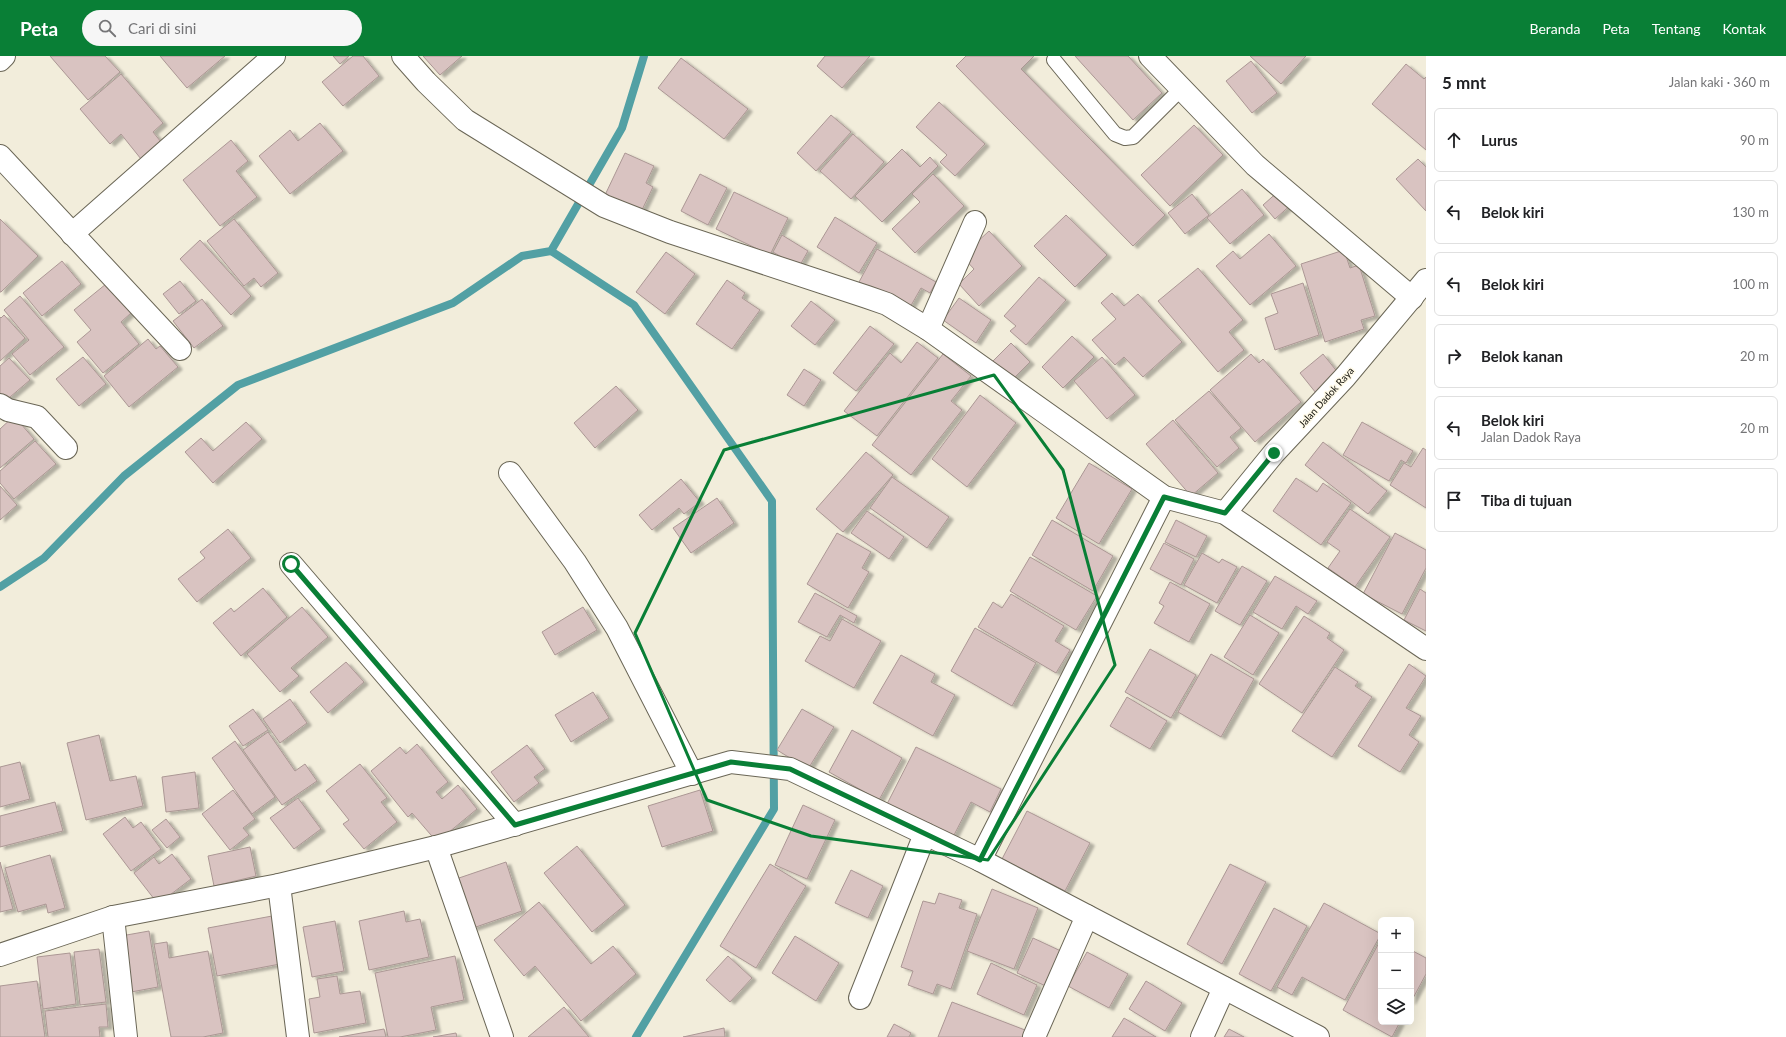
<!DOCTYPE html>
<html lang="id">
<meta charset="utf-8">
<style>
body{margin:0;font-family:Lato,sans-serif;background:#f6f6f6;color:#202124}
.controls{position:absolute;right:12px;bottom:12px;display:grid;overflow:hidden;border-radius:6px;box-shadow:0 4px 16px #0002}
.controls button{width:36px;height:36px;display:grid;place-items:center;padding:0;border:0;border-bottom:1px solid #e0e0e0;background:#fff;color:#202124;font:20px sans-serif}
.stop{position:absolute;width:12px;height:12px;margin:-9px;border:3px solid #097f36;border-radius:50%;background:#fff}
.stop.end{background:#097f36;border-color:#fff;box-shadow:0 1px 4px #0008}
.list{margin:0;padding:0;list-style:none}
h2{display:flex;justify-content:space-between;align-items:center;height:52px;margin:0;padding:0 16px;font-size:17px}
h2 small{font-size:13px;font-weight:400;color:#757577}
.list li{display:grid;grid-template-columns:26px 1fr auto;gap:12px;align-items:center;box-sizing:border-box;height:64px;margin:0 8px 8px;padding:0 8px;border:1px solid #e0e0e0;border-radius:6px}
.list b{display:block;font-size:15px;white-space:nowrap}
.list p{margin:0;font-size:13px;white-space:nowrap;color:#757577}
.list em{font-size:13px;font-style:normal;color:#757577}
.icon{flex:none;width:22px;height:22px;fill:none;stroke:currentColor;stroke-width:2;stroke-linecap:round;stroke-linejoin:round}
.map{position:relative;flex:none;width:1426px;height:981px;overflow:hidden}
header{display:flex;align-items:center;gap:24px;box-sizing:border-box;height:56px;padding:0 20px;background:#097f36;color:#fff}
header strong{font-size:19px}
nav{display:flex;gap:22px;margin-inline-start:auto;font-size:14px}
.search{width:280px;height:36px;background:#f6f6f6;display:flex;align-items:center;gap:10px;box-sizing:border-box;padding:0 14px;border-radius:22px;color:#757577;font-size:15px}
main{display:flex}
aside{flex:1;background:#fff}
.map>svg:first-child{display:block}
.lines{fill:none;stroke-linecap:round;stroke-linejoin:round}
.stream{stroke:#52a0a4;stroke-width:8}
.building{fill:#d9c3c1;stroke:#ab9794;filter:url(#shadow)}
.lane-casing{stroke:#6a6656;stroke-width:16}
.street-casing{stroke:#6a6656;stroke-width:24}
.lane{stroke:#fff;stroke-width:14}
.street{stroke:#fff;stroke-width:22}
.route{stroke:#097f36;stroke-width:5}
.marked{fill:none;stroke:#097f36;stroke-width:3;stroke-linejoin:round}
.labels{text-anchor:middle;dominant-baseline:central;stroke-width:3;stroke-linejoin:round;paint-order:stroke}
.street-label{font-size:10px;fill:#100f09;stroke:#fffae8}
</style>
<header>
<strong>Peta</strong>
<div class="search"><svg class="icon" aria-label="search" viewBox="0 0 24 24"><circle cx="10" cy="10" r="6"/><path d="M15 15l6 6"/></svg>Cari di sini</div>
<nav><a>Beranda</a><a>Peta</a><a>Tentang</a><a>Kontak</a></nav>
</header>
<main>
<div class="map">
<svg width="1426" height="981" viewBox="0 0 1426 981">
<defs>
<filter id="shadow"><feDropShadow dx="4.5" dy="2.5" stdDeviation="1" flood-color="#0004"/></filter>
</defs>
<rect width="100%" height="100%" fill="#f2eddb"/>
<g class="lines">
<!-- stream -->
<g class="stream">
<polyline points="551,195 634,249 772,445 774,753 636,981"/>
<polyline points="0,531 44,502 124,420 238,329 453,247 522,200 551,195 622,72 644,0"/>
</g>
</g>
<!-- building -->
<g class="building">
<polygon points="50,0 105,0 120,16 88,44"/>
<polygon points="160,0 225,0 187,32"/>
<polygon points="333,0 349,0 340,8"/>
<polygon points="353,0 363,0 379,20 343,50 322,26"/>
<polygon points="423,0 462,0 440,19"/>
<polygon points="825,0 870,0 842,32 817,10"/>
<polygon points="966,0 1034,0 1021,13 1165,159 1133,190 956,10"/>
<polygon points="1075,0 1128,0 1162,37 1133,64"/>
<polygon points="1250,0 1306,0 1281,28"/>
<polygon points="681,2 748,53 724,83 658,32"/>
<polygon points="1251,5 1277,37 1252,57 1226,25"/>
<polygon points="1406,8 1424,23 1426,21 1426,94 1372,48"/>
<polygon points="121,18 163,67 153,76 161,86 141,103 121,78 110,88 80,53"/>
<polygon points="939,46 985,88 955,120 940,106 947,99 916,71"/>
<polygon points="831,59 851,76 816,115 797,97"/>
<polygon points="320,67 343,95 290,138 259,100 290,74 298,85"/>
<polygon points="1194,69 1223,99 1170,150 1141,119"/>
<polygon points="853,78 884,106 851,143 820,115"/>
<polygon points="231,84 248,105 236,115 257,141 220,170 183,124"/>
<polygon points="902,93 920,111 930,101 938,110 882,166 855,140"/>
<polygon points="625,97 654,110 646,127 653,131 641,156 605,139"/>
<polygon points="1418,103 1426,111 1426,155 1396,123"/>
<polygon points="700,118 727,132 708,169 681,155"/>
<polygon points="933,118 964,150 915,197 892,173 920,146 912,138"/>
<polygon points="1242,133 1264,159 1230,188 1207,162"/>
<polygon points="1280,134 1293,147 1275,163 1263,149"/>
<polygon points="734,136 788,162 770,199 716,173"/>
<polygon points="1192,138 1209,159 1185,178 1168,157"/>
<polygon points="1066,159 1107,199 1075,231 1034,190"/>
<polygon points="835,161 877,187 859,217 817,191"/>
<polygon points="0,163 38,200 1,236 0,236"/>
<polygon points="234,163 278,217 261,231 254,222 244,230 207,185"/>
<polygon points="989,175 1022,210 979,250 959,228 974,213 962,200"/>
<polygon points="1269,178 1296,210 1250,249 1216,210 1233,195 1240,203"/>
<polygon points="782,179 808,195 799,211 773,196"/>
<polygon points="200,184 251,240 231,259 180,203"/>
<polygon points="877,193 936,226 930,237 921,232 909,253 859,226"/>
<polygon points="1344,194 1350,212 1359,209 1375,260 1361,264 1364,273 1325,286 1301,208"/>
<polygon points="666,196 695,218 665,258 636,236"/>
<polygon points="62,205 81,228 42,260 23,237"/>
<polygon points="1198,212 1243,264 1229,276 1244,294 1218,316 1158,245"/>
<polygon points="1039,221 1066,244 1026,289 1010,275 1016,270 1004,260"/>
<polygon points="727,224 745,237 742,242 760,254 732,293 696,268"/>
<polygon points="180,225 196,245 179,258 163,238"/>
<polygon points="1303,227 1319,279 1275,294 1265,262 1278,257 1271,238"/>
<polygon points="106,228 131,257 121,266 139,288 103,317 77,286 91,274 74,254"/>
<polygon points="1112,237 1124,250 1138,238 1182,286 1143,321 1124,301 1115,309 1092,284 1116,263 1101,247"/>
<polygon points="20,240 64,291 30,319 12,298 29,284 4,254"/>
<polygon points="959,242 991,264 976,287 943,264"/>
<polygon points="202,243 223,270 194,292 173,265"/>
<polygon points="811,245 835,264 815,289 791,270"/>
<polygon points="4,259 25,282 0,305 0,261 1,262"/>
<polygon points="870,270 894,288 856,335 833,317"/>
<polygon points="1072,280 1094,301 1063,332 1042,311"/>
<polygon points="148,283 156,293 160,290 178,311 129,351 104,320"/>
<polygon points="917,286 938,302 877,380 844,355 890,297 901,307"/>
<polygon points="1011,287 1030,306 1010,326 991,307"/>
<polygon points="943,298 971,320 951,345 962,354 911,419 872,389"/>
<polygon points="1251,298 1259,307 1263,303 1301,346 1255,386 1210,334"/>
<polygon points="1323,298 1339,318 1316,337 1300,317"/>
<polygon points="83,301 106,328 79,350 56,323"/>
<polygon points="1102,301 1135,339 1107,363 1074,325"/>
<polygon points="9,302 30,324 3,347 0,344 0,310"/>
<polygon points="804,313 821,324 804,350 787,339"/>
<polygon points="616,330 638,354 595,392 574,367"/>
<polygon points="1209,335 1241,372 1230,381 1239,392 1217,411 1175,364"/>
<polygon points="980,339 1016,367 967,431 932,403"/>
<polygon points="14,360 34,383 0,412 0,373"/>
<polygon points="1173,364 1218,417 1191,440 1146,388"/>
<polygon points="246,366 262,383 213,427 185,396 201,382 213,395"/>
<polygon points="1362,366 1413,395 1406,407 1401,404 1389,425 1343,399"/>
<polygon points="35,385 56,408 14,443 0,427 0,415"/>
<polygon points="1323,386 1387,435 1368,458 1305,409"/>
<polygon points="1423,392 1426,394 1426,452 1390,429 1404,407 1411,411"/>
<polygon points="866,396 893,419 843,476 816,453"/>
<polygon points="1089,407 1132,433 1099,488 1056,462"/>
<polygon points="892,421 949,461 927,492 870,452"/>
<polygon points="1296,422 1317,436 1323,427 1351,447 1321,489 1273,455"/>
<polygon points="681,423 700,446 684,458 679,452 652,474 639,459"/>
<polygon points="0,430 17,449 0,464"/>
<polygon points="717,442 734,467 691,497 673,472"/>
<polygon points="1350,453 1390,481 1355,531 1328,512 1340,495 1327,486"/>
<polygon points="867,455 904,481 889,503 851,477"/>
<polygon points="1052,464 1113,500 1093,535 1032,499"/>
<polygon points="1176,464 1207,480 1196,501 1165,486"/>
<polygon points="228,473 251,502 197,546 178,523 205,502 200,496"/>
<polygon points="837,477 871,496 862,512 869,516 848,552 807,528"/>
<polygon points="1395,477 1426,494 1426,512 1402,558 1363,538"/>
<polygon points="1164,487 1194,503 1181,529 1150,513"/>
<polygon points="1202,497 1219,507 1222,503 1237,511 1217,547 1184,529"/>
<polygon points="1030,501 1097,540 1076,574 1010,535"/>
<polygon points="1242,510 1267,525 1240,569 1215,555"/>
<polygon points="1275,520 1317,545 1308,558 1296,550 1282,573 1253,556"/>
<polygon points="1170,526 1210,548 1189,586 1154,567 1164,550 1159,547"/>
<polygon points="263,532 287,561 241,600 213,567 231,552 234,556"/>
<polygon points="1420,533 1426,537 1426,575 1404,564"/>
<polygon points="815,537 857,560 854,567 840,559 827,581 798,566"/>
<polygon points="1011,538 1064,570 1055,585 1070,594 1056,617 978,571 993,546 1002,552"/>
<polygon points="302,551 328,581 291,612 299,620 280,636 247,598"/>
<polygon points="583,551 597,574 555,599 542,576"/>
<polygon points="1250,559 1279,577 1253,619 1224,601"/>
<polygon points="1304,560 1330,577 1327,582 1344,594 1302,657 1259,628"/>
<polygon points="842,563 881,585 854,632 805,605 820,580 830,585"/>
<polygon points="975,572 1036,607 1012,650 951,615"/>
<polygon points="1150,593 1196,619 1171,662 1125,636"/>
<polygon points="1211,598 1254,623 1221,681 1178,656"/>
<polygon points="901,599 935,618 931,626 955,639 933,680 873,647"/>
<polygon points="346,606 364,626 328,657 310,636"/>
<polygon points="1409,608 1426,620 1406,652 1421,660 1409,679 1419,686 1400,716 1358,690"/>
<polygon points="1335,611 1358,626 1355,630 1372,641 1332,701 1292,675"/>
<polygon points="593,636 609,662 571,686 555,659"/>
<polygon points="1127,641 1167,665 1150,693 1110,670"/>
<polygon points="290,643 307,667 280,687 263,663"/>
<polygon points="253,653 268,674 243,690 229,670"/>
<polygon points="802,653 834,671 808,713 777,694"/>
<polygon points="852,674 902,702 879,744 829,716"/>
<polygon points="268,676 295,715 305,708 317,725 282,749 243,694"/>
<polygon points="99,679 110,725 136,720 143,750 86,764 67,687"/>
<polygon points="235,685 275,741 252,758 212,702"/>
<polygon points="417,688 448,726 436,736 442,743 458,729 477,753 437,786 412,757 408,761 371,715 400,691 406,698"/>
<polygon points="527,689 545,713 534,721 539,727 514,746 491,716"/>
<polygon points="916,691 1001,733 990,756 971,746 953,781 887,748"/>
<polygon points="20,706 30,743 0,751 0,711"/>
<polygon points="360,708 387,742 381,746 397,766 364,793 343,768 349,764 326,735"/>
<polygon points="195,716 199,752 166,756 162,721"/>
<polygon points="233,734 255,763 243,772 249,779 230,794 202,758"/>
<polygon points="700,734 713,775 662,791 648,750"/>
<polygon points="298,742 321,773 294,793 270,762"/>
<polygon points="55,746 63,775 0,791 0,760"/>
<polygon points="803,749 835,764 807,823 775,809"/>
<polygon points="1027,755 1090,787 1065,835 1002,803"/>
<polygon points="125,761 133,772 141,766 161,793 131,815 103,778"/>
<polygon points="166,763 180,781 167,792 152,774"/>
<polygon points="577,790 625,849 592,876 544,817"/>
<polygon points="250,791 256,820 214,830 208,800"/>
<polygon points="172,798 191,823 158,848 134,817 154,801 159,808"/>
<polygon points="50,799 65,852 48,857 46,848 18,856 5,812"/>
<polygon points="0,806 13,853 0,856"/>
<polygon points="506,806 522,855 473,872 456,823"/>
<polygon points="770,808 806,830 756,912 720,890"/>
<polygon points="1230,808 1266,826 1222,908 1187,888"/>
<polygon points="851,814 883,830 868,862 835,847"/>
<polygon points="992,833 1038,852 1014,913 967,895"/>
<polygon points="939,837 962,844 959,852 977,858 951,933 937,928 933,938 908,929 913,915 901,911 923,845 935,848"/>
<polygon points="539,846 591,908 613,890 636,918 581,965 535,910 524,920 494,884"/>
<polygon points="1324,847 1381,878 1345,944 1302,921 1292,939 1277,931"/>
<polygon points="1274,852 1307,870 1271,935 1239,918"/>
<polygon points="404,855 406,866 420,863 429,901 369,914 359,865"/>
<polygon points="272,860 280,908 217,920 208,872"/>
<polygon points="335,865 344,915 312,921 303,871"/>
<polygon points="149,875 158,931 131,936 121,880"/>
<polygon points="795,880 839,907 816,945 772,917"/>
<polygon points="1033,882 1063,896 1048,931 1017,917"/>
<polygon points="1381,883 1381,966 1400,966 1392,981 1343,954"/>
<polygon points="167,886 169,902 208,895 223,977 203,981 171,981 154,888"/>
<polygon points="99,893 106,946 80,949 74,896"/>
<polygon points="1411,894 1426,902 1426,918 1411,946"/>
<polygon points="1087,896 1128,918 1109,952 1068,930"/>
<polygon points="70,897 76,948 43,953 37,901"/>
<polygon points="455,900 464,944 431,951 436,974 400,981 388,981 375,917"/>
<polygon points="728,900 752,922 730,946 706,924"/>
<polygon points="991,907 1037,929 1024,959 977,938"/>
<polygon points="337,920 340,938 360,935 366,967 314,977 309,943 320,941 317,923"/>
<polygon points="37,925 45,981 0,981 0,930"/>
<polygon points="1146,925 1182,947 1165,975 1129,953"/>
<polygon points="952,946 1025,974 1023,981 938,981"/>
<polygon points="106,948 108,971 99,971 100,981 48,981 45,955"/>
<polygon points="564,951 589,981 528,981"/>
<polygon points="1124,962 1156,981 1112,981"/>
<polygon points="894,968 911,977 909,981 887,981"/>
<polygon points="724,972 725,981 683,981"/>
<polygon points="384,973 386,981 339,981"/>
<polygon points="1229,973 1244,981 1224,981"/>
<polygon points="456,977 457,981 433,981"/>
</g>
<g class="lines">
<!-- lane casing -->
<g class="lane-casing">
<polyline id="lane" points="1054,4 1115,78 1125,82 1133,81 1182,32"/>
</g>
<!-- street casing -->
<g class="street-casing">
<g id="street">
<polyline points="403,0 426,26 465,64 604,150 670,176 867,241 887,248 928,273 1164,441 1225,457 1426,593"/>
<polyline points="1150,0 1255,109 1412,242"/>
<polyline points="0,4 4,0"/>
<polyline points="0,100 180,293"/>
<polyline points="72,178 274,0"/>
<polyline points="928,273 975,166"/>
<polyline points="0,349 8,354 37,361 66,392"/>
<polyline points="510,417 575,506 617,572 692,718"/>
<polyline points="1225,457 1274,397 1345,321 1426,224"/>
<polyline points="291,508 515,769"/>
<polyline points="436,791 502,981"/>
<polyline points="980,804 1318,981"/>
<polyline points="279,829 298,981"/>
<polyline points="113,861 126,981"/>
<polyline points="0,899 113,861 279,829 436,791 731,706 790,713 980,804 1164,441"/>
<polyline points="860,942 925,778"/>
<polyline points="1034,981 1087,860"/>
<polyline points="1202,981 1224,932"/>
</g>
</g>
<!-- lane -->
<use href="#lane" class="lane"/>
<!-- street -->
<use href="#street" class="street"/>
</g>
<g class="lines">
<!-- route -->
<polyline class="route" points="291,508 515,769 731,706 790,713 980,804 1164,441 1225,457 1274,397"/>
</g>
<!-- marked area -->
<path class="marked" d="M994,319L1063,414L1115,609L988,804L811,780L707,744L635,577L724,394Z"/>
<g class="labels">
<!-- street labels -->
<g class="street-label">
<text transform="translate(1326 341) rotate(-48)">Jalan Dadok Raya</text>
</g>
</g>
</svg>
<div class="controls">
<button>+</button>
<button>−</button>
<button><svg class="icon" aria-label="layers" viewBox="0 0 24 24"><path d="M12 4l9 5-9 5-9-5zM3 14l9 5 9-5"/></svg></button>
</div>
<div class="stop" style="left:291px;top:508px"></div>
<div class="stop end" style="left:1274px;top:397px"></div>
</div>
<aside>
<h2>5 mnt<small>Jalan kaki · 360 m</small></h2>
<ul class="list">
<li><svg class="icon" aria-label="ahead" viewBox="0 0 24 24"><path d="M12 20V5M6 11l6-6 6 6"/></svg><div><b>Lurus</b></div><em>90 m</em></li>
<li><svg class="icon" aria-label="left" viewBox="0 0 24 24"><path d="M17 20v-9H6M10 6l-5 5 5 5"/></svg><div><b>Belok kiri</b></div><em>130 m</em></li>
<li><svg class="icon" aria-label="left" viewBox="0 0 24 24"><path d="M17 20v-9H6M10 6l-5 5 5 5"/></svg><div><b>Belok kiri</b></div><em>100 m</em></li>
<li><svg class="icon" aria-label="right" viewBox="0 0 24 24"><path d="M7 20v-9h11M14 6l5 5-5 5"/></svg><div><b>Belok kanan</b></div><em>20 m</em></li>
<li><svg class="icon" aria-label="left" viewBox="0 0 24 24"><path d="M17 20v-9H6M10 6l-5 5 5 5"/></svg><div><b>Belok kiri</b><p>Jalan Dadok Raya</p></div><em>20 m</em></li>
<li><svg class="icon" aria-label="arrive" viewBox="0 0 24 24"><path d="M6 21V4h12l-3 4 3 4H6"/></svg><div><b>Tiba di tujuan</b></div></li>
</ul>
</aside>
</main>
